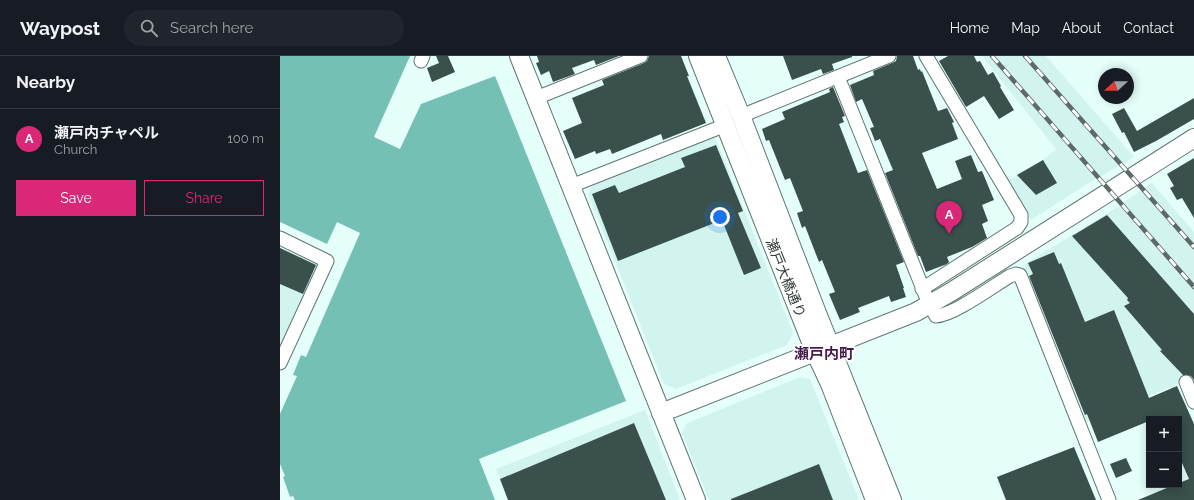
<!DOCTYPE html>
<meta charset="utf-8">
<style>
body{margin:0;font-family:Raleway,"Noto Sans JP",sans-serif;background:#20242c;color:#f1f3f6}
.controls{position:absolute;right:12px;bottom:12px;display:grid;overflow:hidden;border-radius:0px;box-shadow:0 2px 10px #0003}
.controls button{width:36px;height:36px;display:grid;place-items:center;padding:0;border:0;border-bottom:1px solid #363941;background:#171b24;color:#f1f3f6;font:20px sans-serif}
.compass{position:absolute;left:818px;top:12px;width:36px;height:36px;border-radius:50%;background:#171b24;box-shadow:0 2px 10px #0003;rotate:249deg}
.you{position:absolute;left:440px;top:161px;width:14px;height:14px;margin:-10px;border:3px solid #fff;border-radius:50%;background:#1a73e8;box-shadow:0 0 0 6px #1a73e833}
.badge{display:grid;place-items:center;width:26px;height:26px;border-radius:50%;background:#db2777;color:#fff;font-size:13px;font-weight:700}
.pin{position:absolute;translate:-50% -33px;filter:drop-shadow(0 1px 2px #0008)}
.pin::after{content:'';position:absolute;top:21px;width:14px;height:12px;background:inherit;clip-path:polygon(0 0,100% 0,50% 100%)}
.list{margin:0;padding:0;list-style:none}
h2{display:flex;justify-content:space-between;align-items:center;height:52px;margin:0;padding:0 16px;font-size:17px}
h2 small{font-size:13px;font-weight:400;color:#9ea1a6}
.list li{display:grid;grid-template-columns:26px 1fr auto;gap:12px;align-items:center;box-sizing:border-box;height:60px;padding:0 16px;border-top:1px solid #363941}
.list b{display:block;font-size:15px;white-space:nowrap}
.list p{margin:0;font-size:13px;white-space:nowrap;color:#9ea1a6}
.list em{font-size:13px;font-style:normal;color:#9ea1a6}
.actions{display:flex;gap:8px;padding:12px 16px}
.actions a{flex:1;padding:9px 0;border:1px solid #db2777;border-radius:0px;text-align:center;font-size:14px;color:#db2777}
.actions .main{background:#db2777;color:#fff}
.icon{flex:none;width:22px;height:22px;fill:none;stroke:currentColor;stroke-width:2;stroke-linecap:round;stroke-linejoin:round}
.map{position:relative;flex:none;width:914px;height:444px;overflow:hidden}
header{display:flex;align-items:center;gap:24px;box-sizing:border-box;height:56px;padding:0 20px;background:#171b24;border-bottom:1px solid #363941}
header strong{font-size:19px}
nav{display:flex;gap:22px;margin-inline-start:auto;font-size:14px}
.search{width:280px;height:36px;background:#20242c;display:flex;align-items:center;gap:10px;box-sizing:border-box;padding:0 14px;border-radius:22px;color:#9ea1a6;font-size:15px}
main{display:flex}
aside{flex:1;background:#171b24}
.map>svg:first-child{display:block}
.built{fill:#d2f4ee}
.water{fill:#74c0b5}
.building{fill:#3a504c}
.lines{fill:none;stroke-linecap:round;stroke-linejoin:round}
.street-casing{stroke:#5f7672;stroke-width:15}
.secondary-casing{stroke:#5f7672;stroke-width:20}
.street{stroke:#fff;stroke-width:13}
.secondary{stroke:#fff;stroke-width:18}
.rail-casing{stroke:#5d6a68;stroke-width:4.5}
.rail{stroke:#fff;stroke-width:3;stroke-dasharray:9;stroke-linecap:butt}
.labels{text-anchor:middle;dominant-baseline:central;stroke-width:4;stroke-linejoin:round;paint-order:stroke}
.street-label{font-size:14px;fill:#303938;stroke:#fff}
.neighbourhood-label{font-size:15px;font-weight:bold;fill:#46194b;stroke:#fff}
</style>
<header>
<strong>Waypost</strong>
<div class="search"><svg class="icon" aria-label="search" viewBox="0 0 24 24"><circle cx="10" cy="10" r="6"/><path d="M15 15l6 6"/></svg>Search here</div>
<nav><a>Home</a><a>Map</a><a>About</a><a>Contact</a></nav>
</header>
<main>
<aside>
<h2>Nearby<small></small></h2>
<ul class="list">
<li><span class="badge">A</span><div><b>瀬戸内チャペル</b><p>Church</p></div><em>100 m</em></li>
</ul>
<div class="actions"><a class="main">Save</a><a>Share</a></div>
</aside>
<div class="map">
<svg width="914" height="444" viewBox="0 0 914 444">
<rect width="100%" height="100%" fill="#e5fffa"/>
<!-- built -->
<g class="built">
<polygon points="702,0 766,0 854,101 804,130 751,164 728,125 763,104 776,93"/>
<polygon points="435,81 513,277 507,289 396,333 384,328 308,138 312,130"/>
<polygon points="872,127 914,176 914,313 898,328 806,366 744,213 745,208 828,157"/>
<polygon points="0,191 38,209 0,294"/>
<polygon points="520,321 530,323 579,444 429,444 402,377 407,367"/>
<polygon points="365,354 400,444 228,444 216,413"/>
</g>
<!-- water -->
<polygon class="water" points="0,0 130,0 94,81 120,93 141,48 215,20 346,345 199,403 215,444 15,444 13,440 10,441 3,421 5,420 0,408 0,358 17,320 13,319 21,299 26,301 80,177 57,166 47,188 0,166"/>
<!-- building -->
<g class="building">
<polygon points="156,0 168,0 175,16 152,26 147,12 159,7"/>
<polygon points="257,0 339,0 316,9 314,4 292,12 295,18 273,26 269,15 261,19 256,7 259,6"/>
<polygon points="369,0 401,0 409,20 407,20 426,67 383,84 381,78 332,98 330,93 316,98 315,95 295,103 283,75 302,67 292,42 324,29 322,24 364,7 367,5"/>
<polygon points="503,0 572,0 572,1 552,8 554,14 543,18 541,13 512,24"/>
<polygon points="617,0 633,0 638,14 640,13 641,16 642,15 658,55 667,52 674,66 672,67 678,83 642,97 657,133 682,123 675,105 691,99 698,116 702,115 714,144 702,149 708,165 702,168 707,182 692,191 667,201 669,206 667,208 646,216 640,200 638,200 605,117 613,114 600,83 595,85 590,72 594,71 582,43 576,46 570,29 594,19 593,15 612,7 616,5"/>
<polygon points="668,0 694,0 697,6 700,5 708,19 713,16 721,30 720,31 734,54 719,63 704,40 686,51 659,5"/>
<polygon points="553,31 565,60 562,61 564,66 559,68 578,117 587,114 624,206 616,209 624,232 623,232 626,241 611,246 609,240 578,252 580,256 560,264 549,238 555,236 542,204 539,206 525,170 522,172 517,157 523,155 510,122 505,124 489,84 486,85 482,73 505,63 502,56 550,36 549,33"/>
<polygon points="914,42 914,63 876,85 854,96 844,76 842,77 832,58 844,52 857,75"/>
<polygon points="436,89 463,155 458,157 481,212 464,219 442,164 338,205 312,138 335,129 339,137 405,111 401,102"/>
<polygon points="914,102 914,162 902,142 897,144 890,132 894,130 887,118"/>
<polygon points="763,104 777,127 756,139 737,119"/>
<polygon points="827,159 914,258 914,324 911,320 903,319 880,295 882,294 844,250 850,247 847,244 848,242 792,180"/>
<polygon points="0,192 36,209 23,238 0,228"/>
<polygon points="774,196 779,208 781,207 805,266 834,254 869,342 897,330 914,368 914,444 858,444 894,429 899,429 899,427 909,423 899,400 899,363 869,363 869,365 818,386 807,358 805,359 749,220 753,218 748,207"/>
<polygon points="354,367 386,444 228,444 220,423"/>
<polygon points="794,391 816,444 726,444 717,421"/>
<polygon points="846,402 852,415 836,422 830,408"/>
<polygon points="539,408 553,444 451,444 451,443"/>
</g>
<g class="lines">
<!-- street casing -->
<g class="street-casing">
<g id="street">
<polyline points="141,5 143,0"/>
<path d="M558,21L649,248L656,260C674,259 713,230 730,220L736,218L740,219L829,444"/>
<polyline points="256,42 361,0"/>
<polyline points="461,60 609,0"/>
<polyline points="291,130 446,69"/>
<polyline points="0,182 47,205 0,307"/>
<polyline points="642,233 737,172 741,166 741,159 646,0"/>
<polyline points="906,326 914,346"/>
</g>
</g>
<!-- secondary casing -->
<g class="secondary-casing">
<g id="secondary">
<polyline points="239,0 416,444"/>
<polyline points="418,0 535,296 550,328 595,444"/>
<polyline points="436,0 461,60 537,257 612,444"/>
<polyline points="381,357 636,256 671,236 914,82"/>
</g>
</g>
<!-- street -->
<use href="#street" class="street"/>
<!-- secondary -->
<use href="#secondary" class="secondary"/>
<!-- rail casing -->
<g class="rail-casing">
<g id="rail">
<polyline points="712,0 914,231"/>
<polyline points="745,0 914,191"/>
</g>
</g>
<!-- rail -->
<use href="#rail" class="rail"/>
</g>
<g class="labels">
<!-- street labels -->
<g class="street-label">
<text transform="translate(506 222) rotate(68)">瀬戸大橋通り</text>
</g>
<!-- neighbourhood labels -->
<g class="neighbourhood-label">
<text x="544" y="298">瀬戸内町</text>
</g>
</g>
</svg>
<div class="controls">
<button>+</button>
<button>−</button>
</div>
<svg class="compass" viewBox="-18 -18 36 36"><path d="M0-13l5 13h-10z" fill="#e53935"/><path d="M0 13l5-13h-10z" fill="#9ea1a6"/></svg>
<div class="you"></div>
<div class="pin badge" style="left:669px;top:178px">A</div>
</div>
</main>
